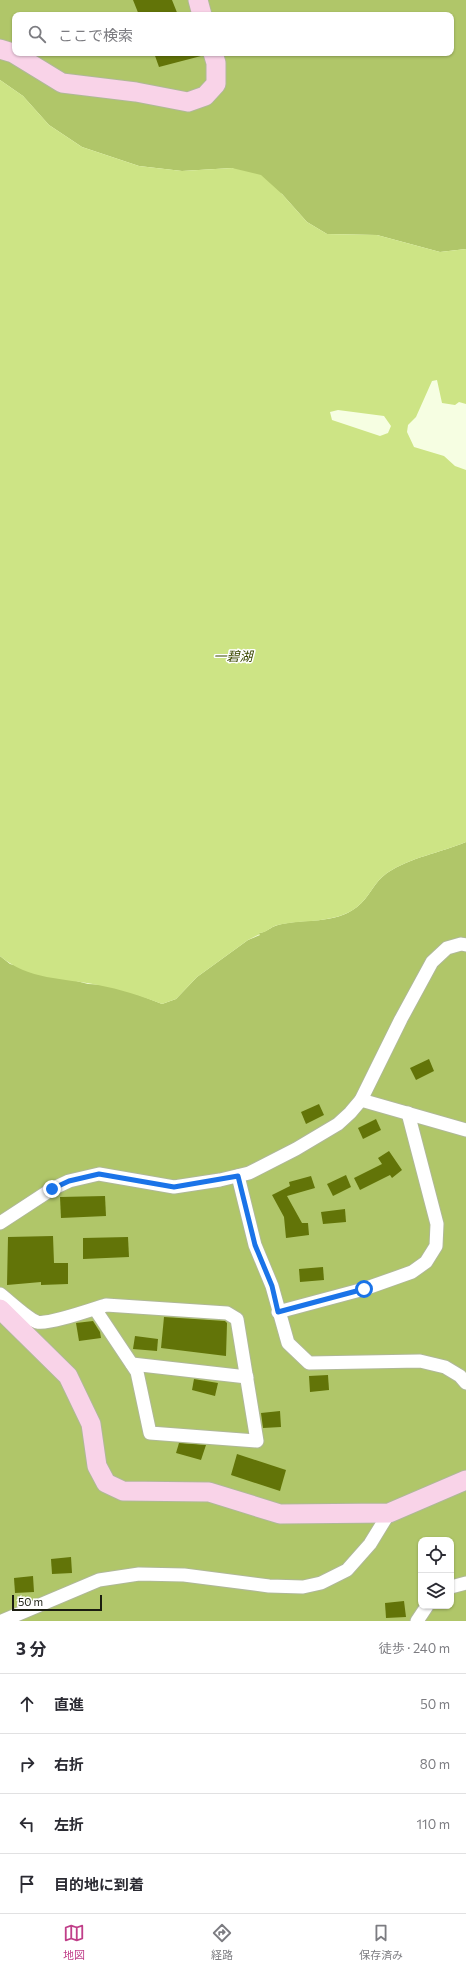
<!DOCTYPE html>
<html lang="ja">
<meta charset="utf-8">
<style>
body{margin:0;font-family:Commissioner,"Noto Sans JP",sans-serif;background:#f7f7f7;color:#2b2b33}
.controls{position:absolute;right:12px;bottom:12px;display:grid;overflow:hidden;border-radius:8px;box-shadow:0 1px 3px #0004}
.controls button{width:36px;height:36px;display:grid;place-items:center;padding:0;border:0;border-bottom:1px solid #e1e1e2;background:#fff;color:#2b2b33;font:20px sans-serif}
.scale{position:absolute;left:12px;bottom:10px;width:90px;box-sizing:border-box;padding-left:4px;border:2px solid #1a1d10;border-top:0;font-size:11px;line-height:14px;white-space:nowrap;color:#1a1d10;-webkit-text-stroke:3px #fff;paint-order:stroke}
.stop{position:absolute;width:12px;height:12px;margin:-9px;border:3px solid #1a73e8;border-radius:50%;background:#fff}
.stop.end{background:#1a73e8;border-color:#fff;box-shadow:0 1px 4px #0008}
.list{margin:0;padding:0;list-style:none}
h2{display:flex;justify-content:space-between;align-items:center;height:52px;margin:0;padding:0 16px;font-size:17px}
h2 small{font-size:13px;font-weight:400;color:#7c7c81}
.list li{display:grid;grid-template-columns:26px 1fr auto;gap:12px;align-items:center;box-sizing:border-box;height:60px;padding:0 16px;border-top:1px solid #e1e1e2}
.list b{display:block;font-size:15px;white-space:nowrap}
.list em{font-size:13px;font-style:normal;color:#7c7c81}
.icon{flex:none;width:22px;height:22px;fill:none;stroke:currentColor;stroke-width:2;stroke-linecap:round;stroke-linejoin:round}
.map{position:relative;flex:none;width:466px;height:1621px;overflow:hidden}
.search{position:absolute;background:#fff;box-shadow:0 1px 3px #0004;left:12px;right:12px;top:12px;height:44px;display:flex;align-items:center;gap:10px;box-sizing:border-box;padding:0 14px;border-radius:8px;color:#7c7c81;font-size:15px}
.sheet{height:292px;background:#fff}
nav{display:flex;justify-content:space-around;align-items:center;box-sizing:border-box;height:56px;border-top:1px solid #e1e1e2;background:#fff;font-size:11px;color:#7c7c81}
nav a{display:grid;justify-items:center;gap:2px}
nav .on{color:#c03f89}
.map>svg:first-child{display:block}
.forest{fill:#b0c669;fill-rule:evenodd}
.water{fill:#cde485;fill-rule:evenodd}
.building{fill:#627408}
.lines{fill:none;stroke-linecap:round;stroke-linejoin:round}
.street-casing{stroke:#afb897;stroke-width:15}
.secondary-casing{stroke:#afb897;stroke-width:21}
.street{stroke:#fff;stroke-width:13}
.secondary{stroke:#f9d3e8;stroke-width:19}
.route{stroke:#1a73e8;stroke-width:5}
.labels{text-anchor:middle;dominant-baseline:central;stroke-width:3;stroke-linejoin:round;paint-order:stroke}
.water-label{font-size:13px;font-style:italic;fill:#3b4800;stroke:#fff}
</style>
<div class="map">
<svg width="466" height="1621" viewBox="0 0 466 1621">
<rect width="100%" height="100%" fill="#f6fee2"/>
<!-- forest -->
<g class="forest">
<path d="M0,0H466V249L440,252L377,235L327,234L307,222L282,194L232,168L182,171L139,166L82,147L49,125L23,96L0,80ZM15,15H451V53H15Z"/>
<path d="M466,842V1621H0V956L10,964L88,984C113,984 139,995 162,1004L176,999L197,977L248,940L260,935L258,933C266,933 270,927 278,925C304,918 334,925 357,907C369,898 374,882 387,873C411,857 440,853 466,842ZM421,1540H451V1606H421Z"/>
</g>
<!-- water -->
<path class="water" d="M0,80L23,96L49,125L82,147L139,166L182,171L232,168L261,175L282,194L307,222L327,234L377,235L440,252L466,249V404L459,402L455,405L442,403L437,380L432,381L416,417L408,425L407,432L414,447L444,456L455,466L466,470V842C440,853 411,857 387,873C374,882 369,898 357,907C335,924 304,919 278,925C271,926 267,933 259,933L260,934L248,940L197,977L176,999L162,1004C141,996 120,989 98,985C64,978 28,980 0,956ZM338,410L384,416L391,426L388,433L380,436L332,420L330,412Z"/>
<!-- building -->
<g class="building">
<polygon points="133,0 172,0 178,15 139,15"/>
<polygon points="154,53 200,53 201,56 159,67"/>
<polygon points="429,1059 434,1071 416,1080 410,1068"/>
<polygon points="319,1104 324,1115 306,1124 301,1112"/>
<polygon points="376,1119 381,1130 363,1139 358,1128"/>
<polygon points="389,1151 402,1170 392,1178 390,1175 360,1190 354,1178 382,1164 378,1158"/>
<polygon points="346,1175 351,1187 333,1196 327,1184"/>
<polygon points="311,1176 315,1188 287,1196 302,1223 308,1223 309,1235 286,1238 284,1217 272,1195 290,1186 289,1182"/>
<polygon points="105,1196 106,1216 61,1218 60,1197"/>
<polygon points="345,1209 346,1222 323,1224 321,1212"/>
<polygon points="53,1236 54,1263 68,1263 68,1284 41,1285 41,1282 7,1285 8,1237"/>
<polygon points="128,1237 129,1257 83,1259 83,1238"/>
<polygon points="323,1267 324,1280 300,1282 299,1269"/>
<polygon points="164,1317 225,1321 227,1323 226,1356 161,1348"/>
<polygon points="93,1321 100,1332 101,1338 79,1341 76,1323"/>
<polygon points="135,1336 158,1339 157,1351 133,1349"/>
<polygon points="328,1375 329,1390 310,1392 309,1376"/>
<polygon points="194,1379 218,1383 215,1396 192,1390"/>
<polygon points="280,1411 281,1427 263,1428 261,1413"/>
<polygon points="179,1443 206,1445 201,1460 176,1453"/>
<polygon points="237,1454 286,1470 280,1491 231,1475"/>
<polygon points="71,1557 72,1573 52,1574 51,1559"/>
<polygon points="33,1576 34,1592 15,1593 14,1578"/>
<polygon points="404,1601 406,1617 386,1618 385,1603"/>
</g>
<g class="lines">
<!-- street casing -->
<g class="street-casing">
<g id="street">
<polyline points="361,1100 466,1130"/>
<polyline points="238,1176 255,1245 272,1286 288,1343 309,1363 420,1361 445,1367 460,1376 466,1383"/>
<polyline points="0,1223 52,1189 69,1181 99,1174 174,1187 220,1180 249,1173 296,1149 338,1124 350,1113 361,1100 401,1019 432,962 447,948 461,944 466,945"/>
<path d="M0,1294C9,1301 28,1319 37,1322C48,1325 93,1309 106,1305L227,1313L237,1319L257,1441L150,1433L137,1372L95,1309"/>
<polyline points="278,1312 364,1289 412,1272 426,1262 436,1246 437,1224 408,1113"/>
<polyline points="132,1364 247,1377"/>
<polyline points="451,1587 466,1583"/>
<polyline points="2,1621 99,1580 139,1574 184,1575 269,1586 303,1587 321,1583 347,1570 370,1544 389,1513"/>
<polyline points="417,1621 427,1606"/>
</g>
</g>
<!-- secondary casing -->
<g class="secondary-casing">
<g id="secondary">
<polyline points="198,0 202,15"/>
<polyline points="0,49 13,53 62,83 136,92 188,102 205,96 216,84 216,63 213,53"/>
<polyline points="0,1309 68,1376 91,1424 97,1466 106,1483 123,1491 209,1492 280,1514 389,1513 466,1480"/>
</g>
</g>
<!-- street -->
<use href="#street" class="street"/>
<!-- secondary -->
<use href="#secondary" class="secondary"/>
</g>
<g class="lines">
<!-- route -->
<polyline class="route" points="52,1189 69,1181 99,1174 174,1187 238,1176 255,1245 272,1286 278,1312 364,1289"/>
</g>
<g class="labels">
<!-- water labels -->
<g class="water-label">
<text x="233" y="656">一碧湖</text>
</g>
</g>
</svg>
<div class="controls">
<button><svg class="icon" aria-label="locate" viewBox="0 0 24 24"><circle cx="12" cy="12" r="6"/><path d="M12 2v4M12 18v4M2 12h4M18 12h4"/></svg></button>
<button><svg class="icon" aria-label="layers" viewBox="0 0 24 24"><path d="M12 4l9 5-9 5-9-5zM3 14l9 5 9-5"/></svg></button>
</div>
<div class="scale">50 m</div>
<div class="stop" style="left:364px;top:1289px"></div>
<div class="stop end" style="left:52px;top:1189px"></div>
<div class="search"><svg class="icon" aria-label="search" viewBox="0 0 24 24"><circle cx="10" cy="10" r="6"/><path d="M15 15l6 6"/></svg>ここで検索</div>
</div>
<section class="sheet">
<h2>3 分<small>徒歩 · 240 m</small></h2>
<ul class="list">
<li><svg class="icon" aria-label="ahead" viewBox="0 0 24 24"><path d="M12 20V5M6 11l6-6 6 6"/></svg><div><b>直進</b></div><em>50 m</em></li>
<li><svg class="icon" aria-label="right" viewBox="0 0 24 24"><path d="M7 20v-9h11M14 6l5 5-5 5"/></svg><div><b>右折</b></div><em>80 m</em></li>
<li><svg class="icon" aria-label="left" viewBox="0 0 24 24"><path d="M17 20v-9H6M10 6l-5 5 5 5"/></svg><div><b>左折</b></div><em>110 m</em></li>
<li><svg class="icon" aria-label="arrive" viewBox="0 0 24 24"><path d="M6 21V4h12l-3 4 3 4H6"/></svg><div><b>目的地に到着</b></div></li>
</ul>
</section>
<nav>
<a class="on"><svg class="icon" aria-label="map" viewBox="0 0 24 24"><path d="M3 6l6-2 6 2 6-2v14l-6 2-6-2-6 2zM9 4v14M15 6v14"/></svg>地図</a>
<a><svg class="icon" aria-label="directions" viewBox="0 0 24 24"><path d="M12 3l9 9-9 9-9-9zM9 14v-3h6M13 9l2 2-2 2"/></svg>経路</a>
<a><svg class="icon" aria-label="saved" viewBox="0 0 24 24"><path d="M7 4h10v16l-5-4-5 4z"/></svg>保存済み</a>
</nav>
